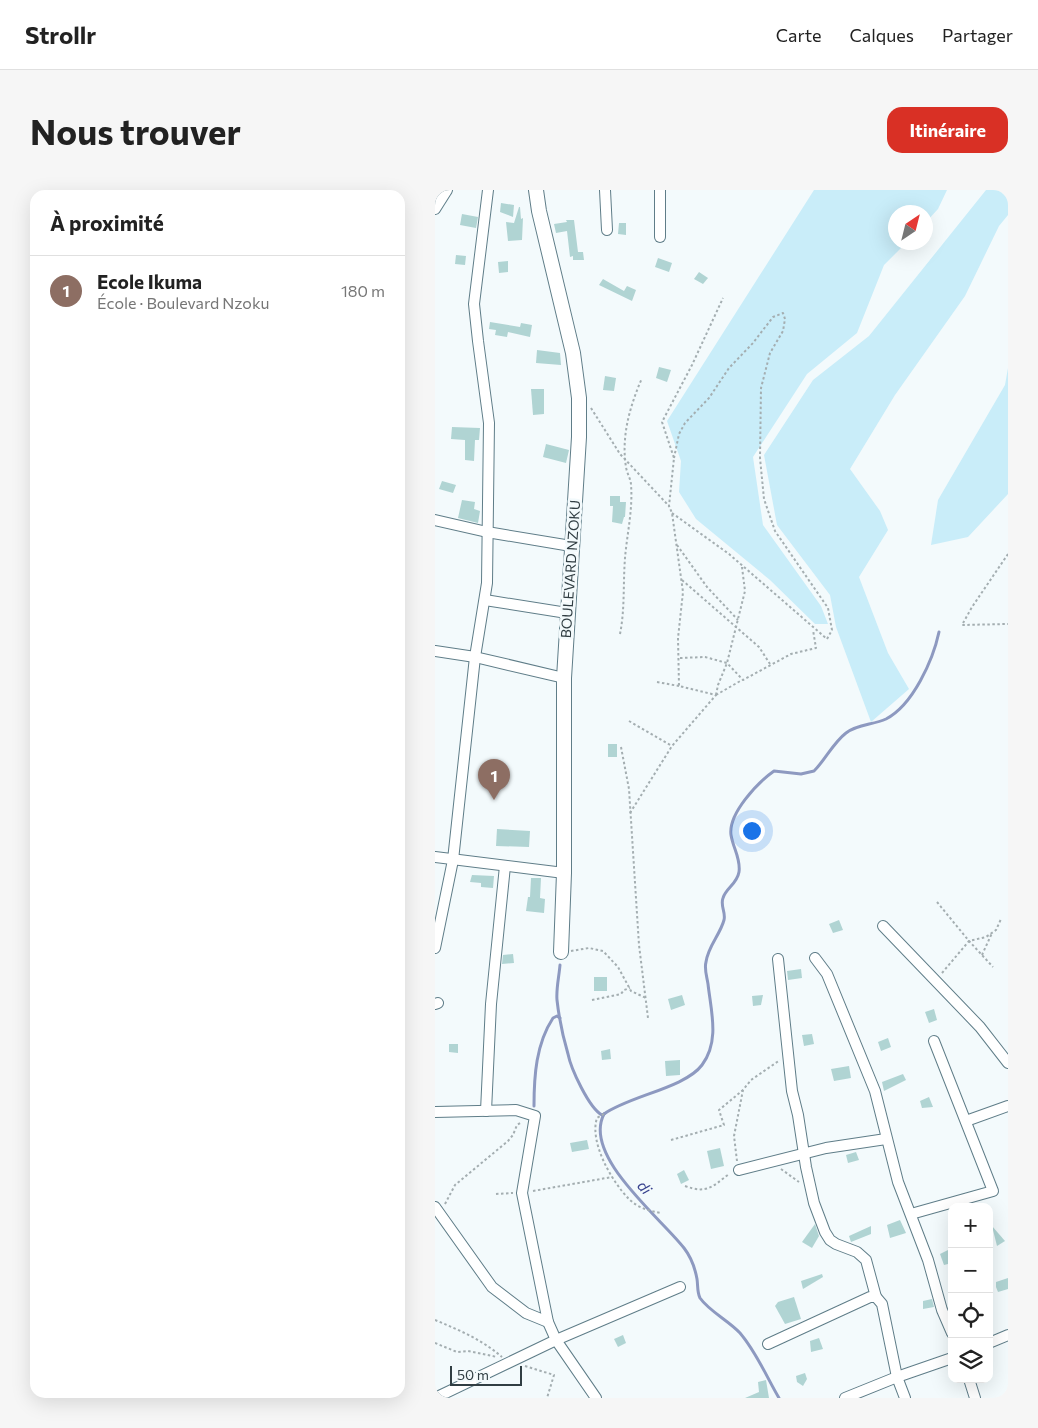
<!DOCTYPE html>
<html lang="fr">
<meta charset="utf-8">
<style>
body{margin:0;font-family:Commissioner,sans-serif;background:#f6f6f6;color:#222}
.controls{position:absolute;right:15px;bottom:15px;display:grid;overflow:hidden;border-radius:10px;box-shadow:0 5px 20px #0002}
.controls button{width:45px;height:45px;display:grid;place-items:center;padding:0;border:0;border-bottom:1px solid #e0e0e0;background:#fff;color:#222;font:25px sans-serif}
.compass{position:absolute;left:453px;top:15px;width:45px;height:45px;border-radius:50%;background:#fff;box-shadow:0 5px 20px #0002;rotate:35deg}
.scale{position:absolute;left:15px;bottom:12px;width:72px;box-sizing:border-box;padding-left:5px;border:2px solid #313e43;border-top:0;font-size:14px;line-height:18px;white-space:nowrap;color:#313e43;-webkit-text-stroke:4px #f3fafc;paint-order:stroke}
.you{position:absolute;left:316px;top:640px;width:18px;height:18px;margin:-12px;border:4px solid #fff;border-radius:50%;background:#1a73e8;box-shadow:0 0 0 8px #1a73e833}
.badge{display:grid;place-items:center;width:32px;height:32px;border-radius:50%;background:#d93025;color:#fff;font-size:16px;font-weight:700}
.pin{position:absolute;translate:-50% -41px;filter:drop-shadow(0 1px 2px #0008)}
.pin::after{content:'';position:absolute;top:26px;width:18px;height:15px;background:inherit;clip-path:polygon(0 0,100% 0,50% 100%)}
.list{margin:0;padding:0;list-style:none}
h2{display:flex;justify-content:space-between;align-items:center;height:65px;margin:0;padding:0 20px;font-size:21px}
h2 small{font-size:16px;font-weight:400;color:#767676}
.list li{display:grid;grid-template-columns:32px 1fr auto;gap:15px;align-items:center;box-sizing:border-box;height:70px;padding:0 20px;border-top:1px solid #e0e0e0}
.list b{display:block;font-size:19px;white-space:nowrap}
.list p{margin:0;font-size:16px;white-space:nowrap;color:#767676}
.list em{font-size:16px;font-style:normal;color:#767676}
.icon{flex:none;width:28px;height:28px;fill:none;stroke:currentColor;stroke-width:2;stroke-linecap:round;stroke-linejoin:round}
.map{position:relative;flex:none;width:573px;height:1208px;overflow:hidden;border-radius:15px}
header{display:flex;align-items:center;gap:30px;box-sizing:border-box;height:70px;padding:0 25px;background:#fff;border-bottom:1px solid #e0e0e0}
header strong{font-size:24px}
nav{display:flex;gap:28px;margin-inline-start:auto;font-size:18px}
.intro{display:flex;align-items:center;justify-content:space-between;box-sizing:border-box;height:120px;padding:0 30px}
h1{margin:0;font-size:35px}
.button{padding:12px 22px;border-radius:15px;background:#d93025;color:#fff;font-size:18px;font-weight:700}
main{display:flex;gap:30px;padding:0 30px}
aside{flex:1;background:#fff;border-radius:15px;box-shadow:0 5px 20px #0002}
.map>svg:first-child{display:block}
.green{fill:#c9edf9}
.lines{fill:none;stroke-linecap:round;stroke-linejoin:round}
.stream{stroke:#8d99c0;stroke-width:3}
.building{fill:#b0d4d3}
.street-casing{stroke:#5f7d88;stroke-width:12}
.secondary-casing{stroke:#5f7d88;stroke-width:16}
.path{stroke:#a4aeb1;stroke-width:2;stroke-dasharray:2.5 2.5;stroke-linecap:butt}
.street{stroke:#fff;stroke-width:10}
.secondary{stroke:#fff;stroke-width:14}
.labels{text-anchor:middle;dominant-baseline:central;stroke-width:5;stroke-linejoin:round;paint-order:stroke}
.street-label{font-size:14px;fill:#313e43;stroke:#f3fafc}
.water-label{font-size:15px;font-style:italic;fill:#38428e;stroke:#f3fafc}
</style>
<header>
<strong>Strollr</strong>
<nav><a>Carte</a><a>Calques</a><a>Partager</a></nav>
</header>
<div class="intro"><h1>Nous trouver</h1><a class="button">Itinéraire</a></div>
<main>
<aside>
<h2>À proximité<small></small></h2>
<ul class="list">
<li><span class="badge" style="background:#8d6e63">1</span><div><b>Ecole Ikuma</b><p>École · Boulevard Nzoku</p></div><em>180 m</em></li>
</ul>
</aside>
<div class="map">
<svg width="573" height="1208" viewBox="0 0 573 1208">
<rect width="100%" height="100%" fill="#f3fafc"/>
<!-- green -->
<g class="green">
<polygon points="379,0 512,0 503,19 491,32 490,22 460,22 460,52 471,53 449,75 422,143 372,184 318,267 328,335 386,416 393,434 380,434 335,390 261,329 244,302 246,271 232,231"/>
<polygon points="551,0 573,0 573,25 564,36 530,106 460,205 415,279 445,321 453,340 424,387 453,463 474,499 436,532 401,437 395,405 342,335 329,265 378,190 434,146"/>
<polygon points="573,178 573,304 533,347 496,355 503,310 570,195"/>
</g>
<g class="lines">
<!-- stream -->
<g class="stream">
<path d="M125,775C124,787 121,799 122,810C124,828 128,847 133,864C136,879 154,918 167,925L169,924"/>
<path d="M99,916C99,886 101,854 118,828L122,826L125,828"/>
<path d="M169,924C194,906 250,898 267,875C285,851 276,821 273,794C272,787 269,779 271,772C273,756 285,745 289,730C291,722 285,716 288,708C291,698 302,694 304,682C306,669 298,658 296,645C293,624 322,593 339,581L366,584L379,581C391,569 398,553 411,543C422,534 438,535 451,529C478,515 498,470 504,442"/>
<path d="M169,924C147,966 226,1028 249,1058C256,1067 260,1078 262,1089C263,1095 262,1102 265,1108C274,1121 294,1131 305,1143C322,1163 331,1186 344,1208"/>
</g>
</g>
<!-- building -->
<g class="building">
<polygon points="66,13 79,15 78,27 65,22"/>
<polygon points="84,17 85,17 86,29 88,28 87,50 73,51 71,32 79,33"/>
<polygon points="27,24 43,27 41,38 25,35"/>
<polygon points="131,30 139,30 143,62 148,62 149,70 138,70 138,66 135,67 132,41 121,43 119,34 132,32"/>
<polygon points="184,33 191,33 191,45 183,44"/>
<polygon points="21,65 31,66 30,75 20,74"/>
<polygon points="223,68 237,73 234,82 220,77"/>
<polygon points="73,71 73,82 64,83 63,72"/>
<polygon points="264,82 273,88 268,94 259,89"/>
<polygon points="168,89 189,101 192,96 201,100 197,111 164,95"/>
<polygon points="55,132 85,137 86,133 97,135 95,147 73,142 72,147 60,145 61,140 54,139"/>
<polygon points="102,160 125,163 126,175 101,173"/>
<polygon points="224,177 236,180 232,192 221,188"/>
<polygon points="170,186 181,188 179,201 168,200"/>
<polygon points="96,199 109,199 109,224 98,225"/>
<polygon points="17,237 45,238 44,250 40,250 39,271 30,270 30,250 16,249"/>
<polygon points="111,254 134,260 131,273 108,267"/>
<polygon points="7,291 21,295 18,303 4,299"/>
<polygon points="175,306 185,306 185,312 191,312 190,327 189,327 187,334 177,332 178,316 175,316"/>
<polygon points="27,310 40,312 39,319 45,321 43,333 23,328"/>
<rect x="173" y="554" width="9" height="13"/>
<polygon points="53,571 64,573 62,584 51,582"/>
<polygon points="62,639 95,641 94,657 61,656"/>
<polygon points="37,685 59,686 58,698 46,697 46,693 35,692"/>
<polygon points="96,688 106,688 105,708 110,709 109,723 91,721 93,707 95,707"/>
<polygon points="404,730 408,740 398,743 394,734"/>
<polygon points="78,764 79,773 67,774 68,765"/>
<polygon points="366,779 367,788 353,790 352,781"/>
<rect x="159" y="787" width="13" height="14"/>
<polygon points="247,805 250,815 236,820 233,809"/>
<polygon points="328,805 326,815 318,816 317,806"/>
<polygon points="499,819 502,830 494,833 490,822"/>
<polygon points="377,844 379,854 369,856 367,845"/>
<polygon points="453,848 456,857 446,861 443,852"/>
<polygon points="14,854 23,854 23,863 14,862"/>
<polygon points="175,859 176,869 167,870 166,861"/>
<polygon points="245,870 245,885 231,886 230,871"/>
<polygon points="414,876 416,888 399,891 396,879"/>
<polygon points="468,884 471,890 449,901 447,892"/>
<polygon points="494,907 498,917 487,918 485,911"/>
<polygon points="152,950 154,959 137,962 135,953"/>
<polygon points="285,958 289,976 276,979 272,961"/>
<polygon points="421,962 424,970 413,973 411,965"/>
<polygon points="249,980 254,990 246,994 242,984"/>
<polygon points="465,1030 471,1043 455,1048 452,1035"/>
<polygon points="380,1034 384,1046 377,1058 367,1052"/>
<polygon points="436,1036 436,1044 416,1052 414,1046"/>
<polygon points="557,1036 570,1051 562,1056"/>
<polygon points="513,1060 517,1068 517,1073 509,1075 505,1064"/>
<polygon points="387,1084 388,1087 368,1099 366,1091"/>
<polygon points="573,1088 573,1099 563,1102 561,1097 561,1092"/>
<polygon points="359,1107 366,1129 350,1134 340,1116 343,1112"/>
<polygon points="497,1109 499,1117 488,1119 488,1111"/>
<polygon points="188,1145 191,1153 183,1157 179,1149"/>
<polygon points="384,1148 388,1159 376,1162 375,1151"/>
<polygon points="370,1183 372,1189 368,1196 362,1192 361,1186"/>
<polygon points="331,1190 334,1208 310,1208 324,1202 323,1192"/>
</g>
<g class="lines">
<!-- street casing -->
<g class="street-casing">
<g id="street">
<polyline points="170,0 172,40"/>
<polyline points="225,0 225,47"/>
<polyline points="0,19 12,0"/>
<polyline points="0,330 52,342 136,356"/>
<polyline points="50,410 132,423"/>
<polyline points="0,461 40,467 129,488"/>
<polyline points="0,667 129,683"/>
<polyline points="448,736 545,837 573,873"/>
<polyline points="0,758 18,670 40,467 52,393 54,233 43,151 39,114 53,0"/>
<polyline points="380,768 392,784 440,901 463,992 493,1070 507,1120 517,1143"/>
<polyline points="343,769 357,901 363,925 371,977 379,1013 390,1042 395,1050 401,1054 422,1062 431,1070 441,1107"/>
<polyline points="0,814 3,813"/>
<polyline points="51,921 56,814 70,676"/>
<polyline points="0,922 81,920 100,926 87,1003 113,1132 121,1150 161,1208"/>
<polyline points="531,931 573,916"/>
<polyline points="304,980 391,958 451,949"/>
<polyline points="0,1017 57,1097 91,1123 113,1132"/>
<polyline points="476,1024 558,1001 499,851"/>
<polyline points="554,1153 573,1145"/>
<polyline points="333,1154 435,1107 441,1107 447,1114 462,1187 470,1208"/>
<polyline points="534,1189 540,1208"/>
<polyline points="0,1208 121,1150 245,1097"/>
<polyline points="410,1208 462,1187 517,1168"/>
</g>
</g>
<!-- secondary casing -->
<g class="secondary-casing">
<polyline id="secondary" points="101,0 104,21 138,163 144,208 144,247 129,488 129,683 126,762"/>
</g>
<!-- path -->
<g class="path">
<polyline points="156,218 185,264 234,316"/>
<polyline points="237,323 294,364 392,449 397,440 393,418 340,341 329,309 325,268 326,198 335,163 348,141 350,129 348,123 338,127 318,153 294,178 274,208 250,233 244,244 239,268"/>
<polyline points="242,355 272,397 303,430"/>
<polyline points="573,364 537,417 527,435 573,434"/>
<polyline points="247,390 324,457 335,474"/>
<path d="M185,444C190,419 188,394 190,368C192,344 198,319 196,295C196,289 192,284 191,277C186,246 195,216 207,188"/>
<polyline points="245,468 270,467 292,473 308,490 356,464 381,458 378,440"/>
<polyline points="222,492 244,496"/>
<polyline points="281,505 283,495 292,473 310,401 307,377"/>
<polyline points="281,505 307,490"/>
<polyline points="194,531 237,556"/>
<polyline points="186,557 194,599 204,755 213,828"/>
<polyline points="195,623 237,556 281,505 244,496 243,448 248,402 237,323 234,316 239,268 227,232 257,175 288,108"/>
<polyline points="502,712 534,751 558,777"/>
<polyline points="136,761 154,758 168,761 183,777 196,801 211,808"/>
<polyline points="547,765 557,743"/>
<polyline points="507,783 534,751 551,747 561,740 566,729"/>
<polyline points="157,810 186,804 189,800 195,798"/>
<path d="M169,924L162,928C154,952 177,992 194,1009C203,1018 214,1021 226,1023"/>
<polyline points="236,950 289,935 284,920 308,900"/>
<polyline points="302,971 299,946 308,900 316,890 345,870"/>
<polyline points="346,979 364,992"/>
<path d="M250,996C272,1004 277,997 294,984"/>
<polyline points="98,1001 177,987"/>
<polyline points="61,1004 78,1003"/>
<polyline points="10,1014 20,995 73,951 78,945 82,935 87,932"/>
<path d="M0,1130C24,1140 46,1149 67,1167"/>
<polyline points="0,1153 22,1162 33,1161 62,1167"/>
<polyline points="90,1176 119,1185 112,1208"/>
</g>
<!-- street -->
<use href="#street" class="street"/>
<!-- secondary -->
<use href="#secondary" class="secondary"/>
</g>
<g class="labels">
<!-- street labels -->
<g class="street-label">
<text transform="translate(135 379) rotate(-86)">BOULEVARD NZOKU</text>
</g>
<!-- water labels -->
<g class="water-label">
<text transform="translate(210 997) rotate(49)">di</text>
</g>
</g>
</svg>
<div class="controls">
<button>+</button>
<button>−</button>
<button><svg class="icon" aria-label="locate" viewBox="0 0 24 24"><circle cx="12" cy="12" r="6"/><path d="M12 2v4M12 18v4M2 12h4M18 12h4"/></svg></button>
<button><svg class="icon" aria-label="layers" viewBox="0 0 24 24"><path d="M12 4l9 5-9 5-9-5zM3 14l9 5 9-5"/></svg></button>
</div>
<svg class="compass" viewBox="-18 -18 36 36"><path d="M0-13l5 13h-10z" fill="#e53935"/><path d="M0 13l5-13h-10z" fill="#767676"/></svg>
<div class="scale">50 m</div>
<div class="you"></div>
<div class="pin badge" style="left:59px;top:610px;background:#8d6e63">1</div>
</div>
</main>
